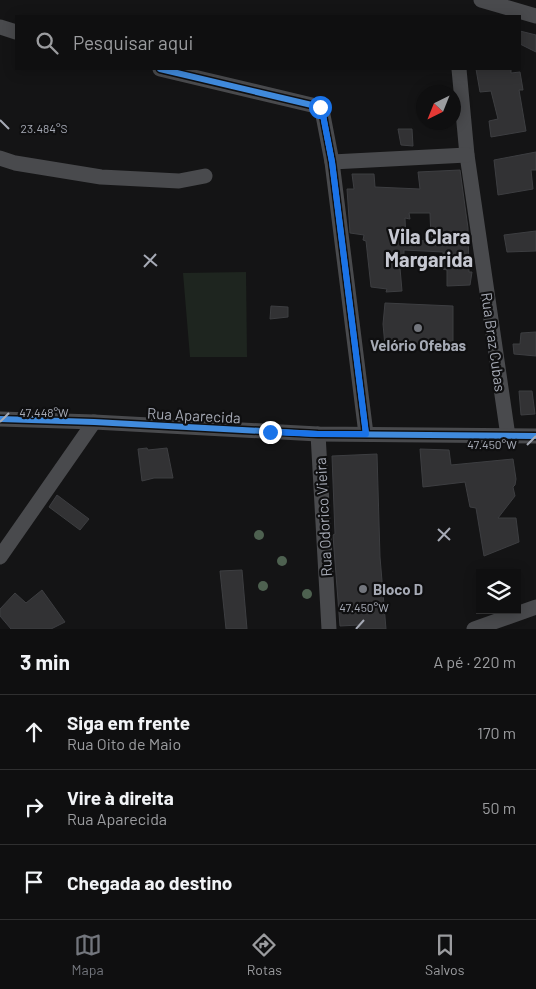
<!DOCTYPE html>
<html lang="pt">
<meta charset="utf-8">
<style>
body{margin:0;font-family:Barlow,sans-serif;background:#181819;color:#f1f3f6}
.controls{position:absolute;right:15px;bottom:15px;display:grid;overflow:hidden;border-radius:0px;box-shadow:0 2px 12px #0003}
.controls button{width:45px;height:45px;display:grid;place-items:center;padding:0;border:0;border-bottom:1px solid #2f2f30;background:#0f0f10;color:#f1f3f6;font:25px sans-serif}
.compass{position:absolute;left:416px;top:85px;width:45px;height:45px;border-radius:50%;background:#0f0f10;box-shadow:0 2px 12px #0003;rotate:223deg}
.stop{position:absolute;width:15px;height:15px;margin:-11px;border:4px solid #1a73e8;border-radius:50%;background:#fff}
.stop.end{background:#1a73e8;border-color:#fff;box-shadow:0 1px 5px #0008}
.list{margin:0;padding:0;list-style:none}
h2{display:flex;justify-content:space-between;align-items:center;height:65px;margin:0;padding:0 20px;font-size:21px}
h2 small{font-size:16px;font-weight:400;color:#9b9c9f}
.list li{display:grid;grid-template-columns:32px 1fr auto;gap:15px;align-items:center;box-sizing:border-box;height:75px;padding:0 20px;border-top:1px solid #2f2f30}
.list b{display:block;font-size:19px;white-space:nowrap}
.list p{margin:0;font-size:16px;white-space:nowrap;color:#9b9c9f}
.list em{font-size:16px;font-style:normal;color:#9b9c9f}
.icon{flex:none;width:28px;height:28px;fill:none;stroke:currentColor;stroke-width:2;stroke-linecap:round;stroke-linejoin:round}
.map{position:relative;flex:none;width:536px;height:629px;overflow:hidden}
.search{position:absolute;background:#0f0f10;box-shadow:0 2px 12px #0003;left:15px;right:15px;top:15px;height:55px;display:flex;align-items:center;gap:12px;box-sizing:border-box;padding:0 18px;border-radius:0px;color:#9b9c9f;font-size:19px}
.sheet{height:290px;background:#0f0f10}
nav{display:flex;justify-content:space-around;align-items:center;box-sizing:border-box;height:70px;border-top:1px solid #2f2f30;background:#0f0f10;font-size:14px;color:#9b9c9f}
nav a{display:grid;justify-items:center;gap:2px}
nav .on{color:#73767d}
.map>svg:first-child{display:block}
.green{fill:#1e251f}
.building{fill:#323234;stroke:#3d3e41;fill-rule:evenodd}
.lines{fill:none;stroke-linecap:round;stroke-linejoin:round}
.minor{stroke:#494a4d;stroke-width:15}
.cycleway-casing{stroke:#0f0f10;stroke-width:9}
.cycleway{stroke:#408adc;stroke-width:6}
.tree{fill:#4e6150}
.route{stroke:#1a73e8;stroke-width:6}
.ticks{fill:none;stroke:#a6aab5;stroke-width:2}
.poi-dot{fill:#73767d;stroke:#0f0f10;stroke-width:2}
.labels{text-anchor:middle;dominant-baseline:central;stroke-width:4.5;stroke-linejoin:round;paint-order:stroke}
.street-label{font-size:15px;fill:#a6aab5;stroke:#0f0f10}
.poi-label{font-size:15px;font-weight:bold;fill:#a6aab5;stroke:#0f0f10}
.district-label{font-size:20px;font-weight:bold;fill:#c7c9d2;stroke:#0f0f10}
.ticks-label{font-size:12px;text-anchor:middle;fill:#a6aab5;stroke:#0f0f10;stroke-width:4.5;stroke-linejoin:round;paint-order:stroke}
</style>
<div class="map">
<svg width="536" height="629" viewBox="0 0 536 629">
<rect width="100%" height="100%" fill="#141415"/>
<!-- green -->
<polygon class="green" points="246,272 247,357 190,357 183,273"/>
<!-- building -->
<g class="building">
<polygon points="520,31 536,35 536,52 520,44"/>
<polygon points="476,69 511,69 511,73 520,72 523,90 519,90 526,131 491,137 489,121 498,119 491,91 480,92"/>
<polygon points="398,129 412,129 413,146 401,145"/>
<polygon points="536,152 536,170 531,170 533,189 498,195 494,160"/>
<path d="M460,170L468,228L469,272H472L470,285L447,286V270L443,269V252L404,250V268H400L402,291L386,292L387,289L371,287L366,241L363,240L364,235L350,233L347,189H354L352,174H374L375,187L420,189L418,172ZM409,213H430L431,240L406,242L405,218L410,219Z"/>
<polygon points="536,231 536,251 507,252 504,235"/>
<polygon points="385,303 453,306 453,350 385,346 383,324"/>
<polygon points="271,306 288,307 288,317 270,319"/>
<polygon points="536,332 536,356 514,354 513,344 520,344 521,333"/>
<polygon points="519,391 532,391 535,414 521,415"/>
<polygon points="147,448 148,450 167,448 173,478 154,478 142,481 138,449"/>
<polygon points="420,449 449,450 451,465 513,459 516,479 515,485 513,487 515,496 498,518 516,518 519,542 484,556 476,508 470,507 465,482 423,487"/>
<polygon points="377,454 380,557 386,629 359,629 359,625 340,626 334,549 333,535 335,534 332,456"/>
<polygon points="57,495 89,519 80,530 49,507"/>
<polygon points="242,570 247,629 226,629 220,571"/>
<polygon points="42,590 65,622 51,629 11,629 0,616 0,609 15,593 26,603"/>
</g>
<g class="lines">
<!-- minor -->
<g class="minor">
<polyline points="481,0 536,16"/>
<polyline points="0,27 16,32"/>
<polyline points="160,69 316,106 322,110 332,162 366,434"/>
<polyline points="459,69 467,155 508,436"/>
<polyline points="0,158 15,163 101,177 179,181 205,176"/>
<polyline points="332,162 467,155"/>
<polyline points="0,419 94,422 318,434 536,436"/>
<polyline points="318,434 329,629"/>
<polyline points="0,557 94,422"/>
<polyline points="474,629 536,607"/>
</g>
<!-- cycleway casing -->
<g class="cycleway-casing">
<g id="cycleway">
<polyline points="160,69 316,106 322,110 332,162 366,434"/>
<polyline points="0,419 94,422 318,434 536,436"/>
</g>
</g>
<!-- cycleway -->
<use href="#cycleway" class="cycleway"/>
</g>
<!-- trees -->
<g class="tree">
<circle cx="259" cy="535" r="5"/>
<circle cx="282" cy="561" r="5"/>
<circle cx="263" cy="586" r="5"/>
<circle cx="307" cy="594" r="5"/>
</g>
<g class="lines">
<!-- route -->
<polyline class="route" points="270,432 318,434 366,434 332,162 322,110 320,107"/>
</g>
<!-- ticks -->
<path class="ticks" d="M0,120L9,129M144,255L157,266M144,267L156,254M0,422L9,413M527,445L536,436M438,529L450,540M438,541L450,528M356,629L364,620"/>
<!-- markers -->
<g class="poi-dot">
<circle cx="418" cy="328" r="5"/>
<circle cx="363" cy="589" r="5"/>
</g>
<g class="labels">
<!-- street labels -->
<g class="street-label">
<text transform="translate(494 342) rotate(82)">Rua Braz Cubas</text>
<text transform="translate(194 415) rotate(3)">Rua Aparecida</text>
<text transform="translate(323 517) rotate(-93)">Rua Odorico Vieira</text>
</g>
<!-- poi labels -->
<g class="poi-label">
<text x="418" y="345">Velório Ofebas</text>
<text x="373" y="589" text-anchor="start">Bloco D</text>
</g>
<!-- district labels -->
<g class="district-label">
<text x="429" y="236">Vila Clara<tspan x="429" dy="23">Margarida</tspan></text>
</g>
</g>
<g class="ticks-label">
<text x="44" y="133">23.484°S</text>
<text x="44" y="417">47.448°W</text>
<text x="492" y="449">47.450°W</text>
<text x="364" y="612">47.450°W</text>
</g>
</svg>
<div class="controls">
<button><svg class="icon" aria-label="layers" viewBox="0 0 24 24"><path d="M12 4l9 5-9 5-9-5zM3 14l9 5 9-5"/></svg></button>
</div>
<svg class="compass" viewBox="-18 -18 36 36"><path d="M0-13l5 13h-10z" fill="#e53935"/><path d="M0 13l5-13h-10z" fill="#9b9c9f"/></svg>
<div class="stop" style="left:320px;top:107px"></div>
<div class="stop end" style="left:270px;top:432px"></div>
<div class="search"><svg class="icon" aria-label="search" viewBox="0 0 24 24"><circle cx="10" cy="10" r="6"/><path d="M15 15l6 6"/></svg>Pesquisar aqui</div>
</div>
<section class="sheet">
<h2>3 min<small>A pé · 220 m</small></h2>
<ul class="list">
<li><svg class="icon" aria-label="ahead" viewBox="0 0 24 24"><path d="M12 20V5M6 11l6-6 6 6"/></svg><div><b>Siga em frente</b><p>Rua Oito de Maio</p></div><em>170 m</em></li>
<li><svg class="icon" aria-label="right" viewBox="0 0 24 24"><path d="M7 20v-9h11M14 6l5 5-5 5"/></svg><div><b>Vire à direita</b><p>Rua Aparecida</p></div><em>50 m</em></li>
<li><svg class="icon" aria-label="arrive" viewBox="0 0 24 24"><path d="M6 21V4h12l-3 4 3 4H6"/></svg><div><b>Chegada ao destino</b></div></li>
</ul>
</section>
<nav>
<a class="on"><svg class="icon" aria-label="map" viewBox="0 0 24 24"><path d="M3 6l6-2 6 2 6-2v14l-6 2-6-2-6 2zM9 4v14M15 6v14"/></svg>Mapa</a>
<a><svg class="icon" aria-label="directions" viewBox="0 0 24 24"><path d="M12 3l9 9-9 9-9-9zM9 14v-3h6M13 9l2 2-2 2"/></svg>Rotas</a>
<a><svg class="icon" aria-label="saved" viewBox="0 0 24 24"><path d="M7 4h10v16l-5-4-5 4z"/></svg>Salvos</a>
</nav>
